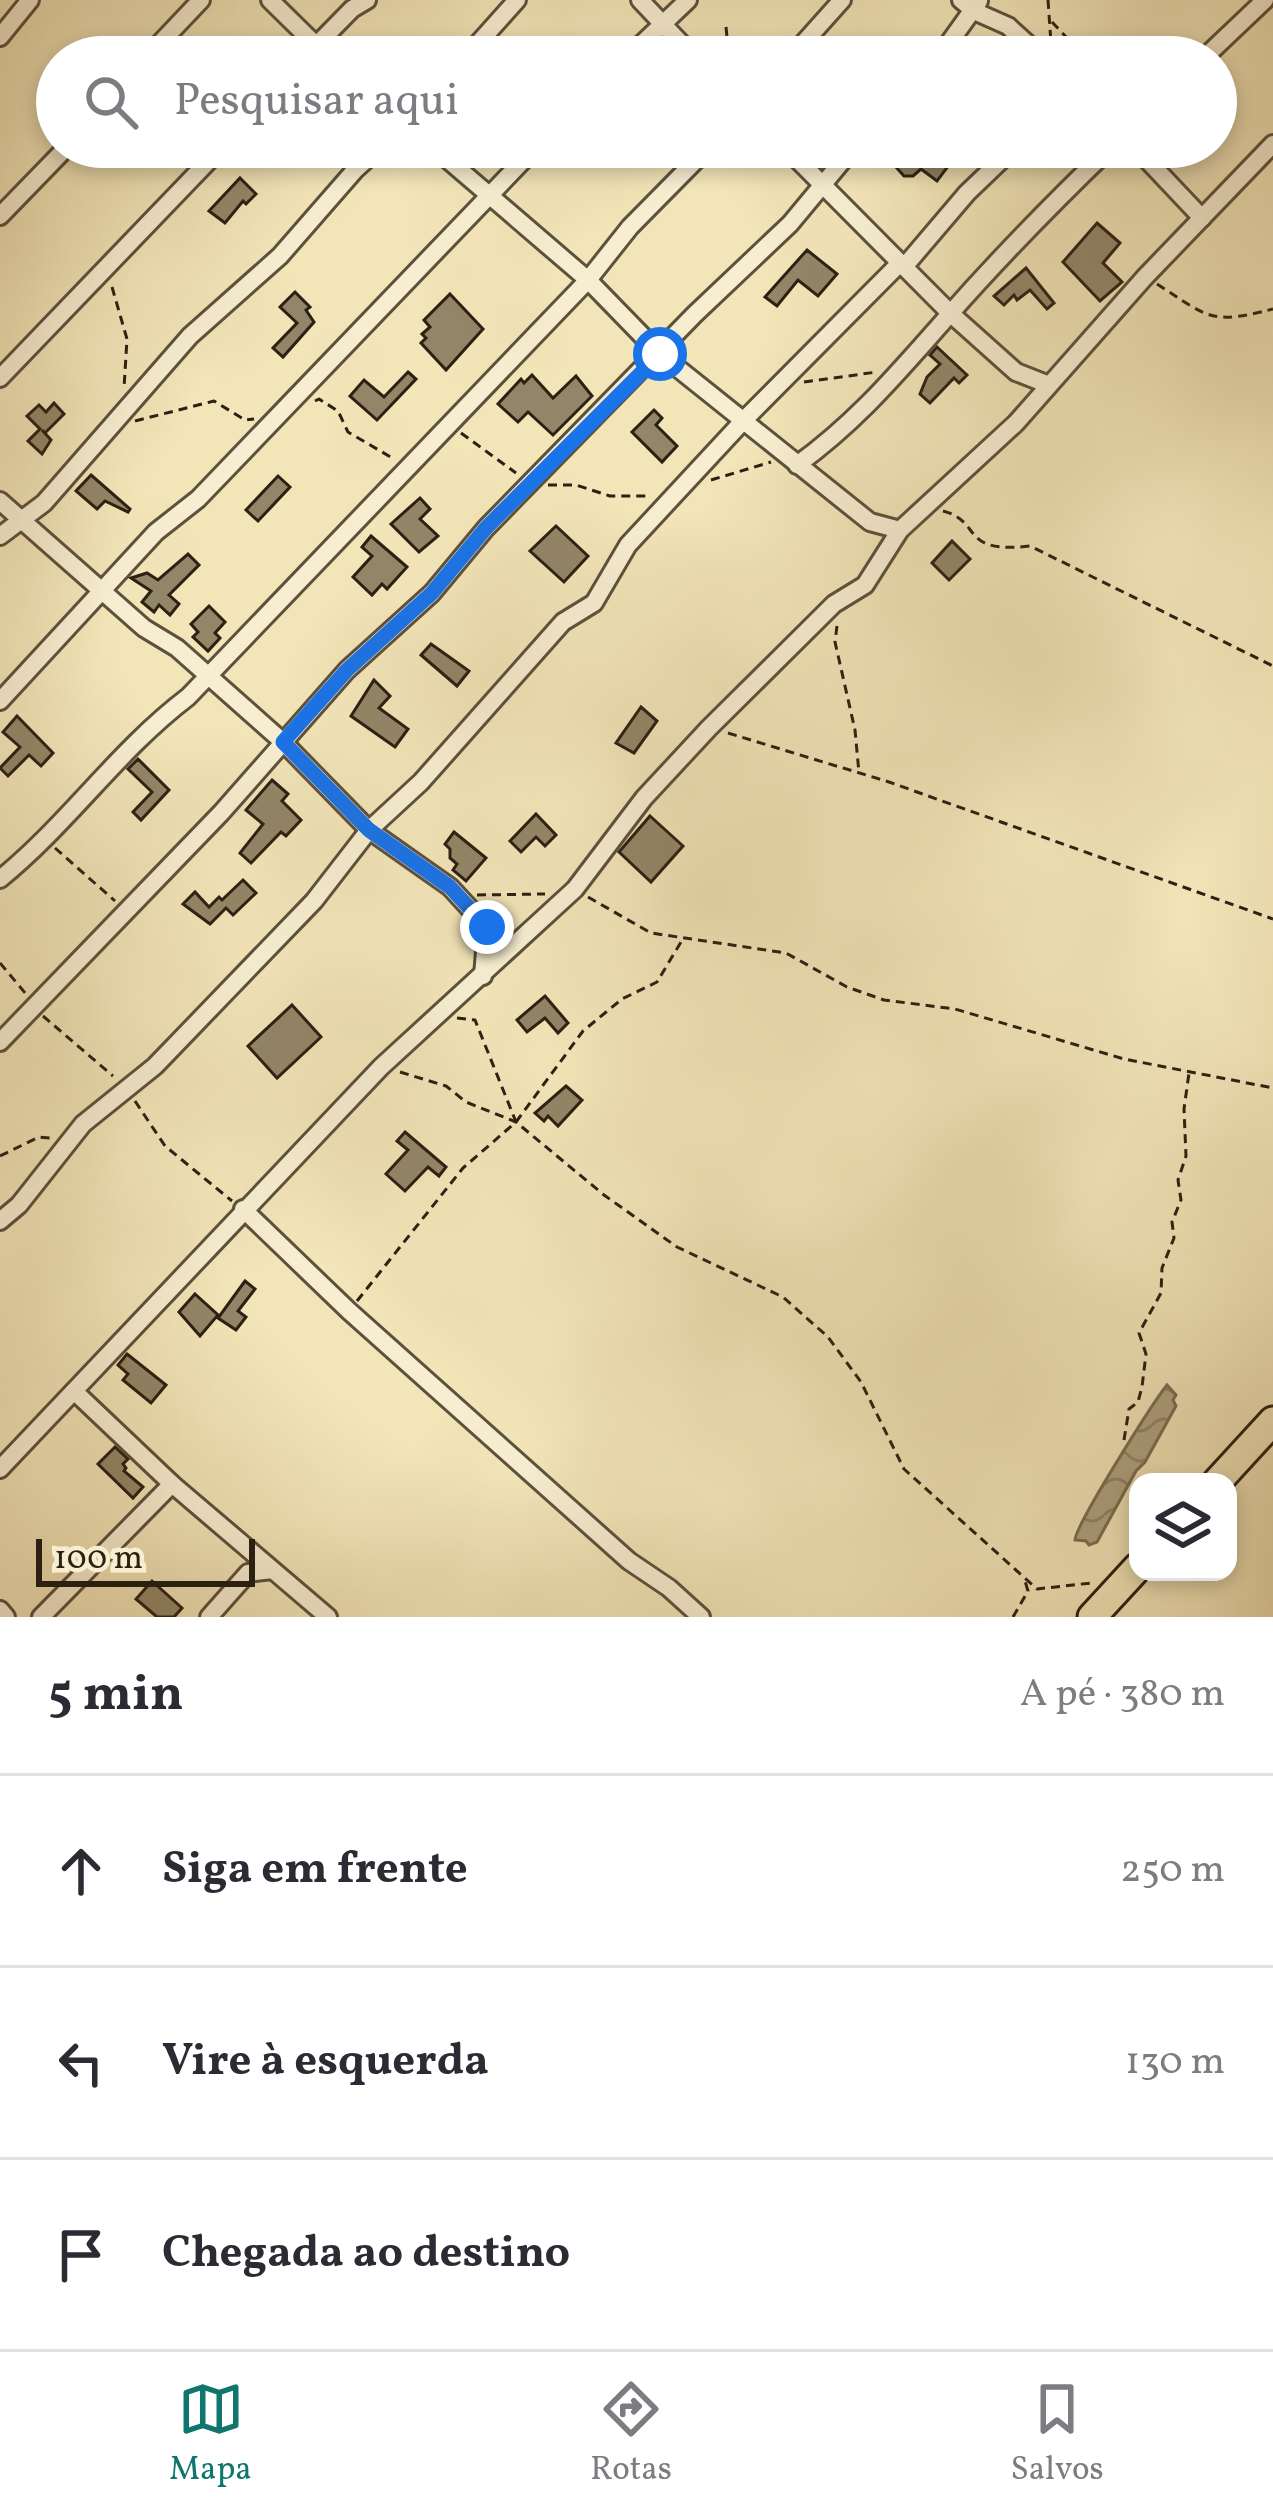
<!DOCTYPE html>
<html lang="pt">
<meta charset="utf-8">
<style>
body{margin:0;font-family:Vollkorn,serif;background:#f7f7f7;color:#2b2b33}
.controls{position:absolute;right:36px;bottom:36px;display:grid;overflow:hidden;border-radius:24px;box-shadow:0 6px 18px #0003}
.controls button{width:108px;height:108px;display:grid;place-items:center;padding:0;border:0;border-bottom:3px solid #e1e1e2;background:#fff;color:#2b2b33;font:60px sans-serif}
.scale{position:absolute;left:36px;bottom:30px;width:219px;box-sizing:border-box;padding-left:12px;border:6px solid #2b2012;border-top:0;font-size:33px;line-height:42px;white-space:nowrap;color:#2b2012;-webkit-text-stroke:9px #f7eed1;paint-order:stroke}
.stop{position:absolute;width:36px;height:36px;margin:-27px;border:9px solid #1a73e8;border-radius:50%;background:#fff}
.stop.end{background:#1a73e8;border-color:#fff;box-shadow:0 3px 12px #0008}
.list{margin:0;padding:0;list-style:none}
h2{display:flex;justify-content:space-between;align-items:center;height:156px;margin:0;padding:0 48px;font-size:51px}
h2 small{font-size:39px;font-weight:400;color:#7c7c81}
.list li{display:grid;grid-template-columns:78px 1fr auto;gap:36px;align-items:center;box-sizing:border-box;height:192px;padding:0 48px;border-top:3px solid #e1e1e2}
.list b{display:block;font-size:45px;white-space:nowrap}
.list em{font-size:39px;font-style:normal;color:#7c7c81}
.icon{flex:none;width:66px;height:66px;fill:none;stroke:currentColor;stroke-width:2;stroke-linecap:round;stroke-linejoin:round}
.map{position:relative;flex:none;width:1273px;height:1617px;overflow:hidden}
.search{position:absolute;background:#fff;box-shadow:0 6px 18px #0003;left:36px;right:36px;top:36px;height:132px;display:flex;align-items:center;gap:30px;box-sizing:border-box;padding:0 42px;border-radius:66px;color:#7c7c81;font-size:45px}
.sheet{height:732px;background:#fff}
nav{display:flex;justify-content:space-around;align-items:center;box-sizing:border-box;height:168px;border-top:3px solid #e1e1e2;background:#fff;font-size:33px;color:#7c7c81}
nav a{display:grid;justify-items:center;gap:6px}
nav .on{color:#0f766e}
.map>svg:first-child{display:block}
.water{fill:url(#water-waves);stroke:#7a6e54;stroke-width:3}
.building{fill:#928668;stroke:#2b2012;stroke-width:3}
.lines{fill:none;stroke-linecap:round;stroke-linejoin:round}
.minor-casing{stroke:#5d513c;stroke-width:22}
.primary-casing{stroke:#2b2012;stroke-width:33}
.path{stroke:#2b2012;stroke-width:3;stroke-dasharray:9 6;stroke-linecap:butt}
.minor{stroke:#f7eed1;stroke-width:16}
.primary{stroke:#f2e5b8;stroke-width:27}
.route{stroke:#1a73e8;stroke-width:15}
</style>
<div class="map">
<svg width="1273" height="1617" viewBox="0 0 1273 1617">
<defs>
<pattern id="water-waves" width="16" height="10" patternUnits="userSpaceOnUse" patternTransform="scale(3)"><rect width="16" height="10" fill="#aea280"/><path d="M0 5q4-4 8 0t8 0" fill="none" stroke="#8e8467"/></pattern>
</defs>
<rect width="100%" height="100%" fill="#f2e5b8"/>
<filter id="stains"><feTurbulence type="fractalNoise" baseFrequency=".00167" numOctaves="4"/><feColorMatrix values="0 0 0 0 .2 0 0 0 0 .09 0 0 0 0 .02 0 0 0 .5 -.17"/></filter>
<radialGradient id="worn" r=".72"><stop offset=".6" stop-color="#630" stop-opacity="0"/><stop offset="1" stop-color="#630" stop-opacity=".3"/></radialGradient>
<!-- water -->
<path class="water" d="M1167,1385L1176,1395L1173,1400L1176,1406L1145,1462L1136,1471L1097,1542L1089,1545L1086,1541L1075,1540C1076,1524 1152,1404 1167,1385Z"/>
<!-- building -->
<g class="building">
<polygon points="914,147 942,147 955,157 937,181 921,169 913,176 904,176 895,166 897,161"/>
<polygon points="240,178 256,194 246,204 243,201 225,223 209,211"/>
<polygon points="1097,223 1120,243 1103,263 1122,282 1100,301 1063,262"/>
<polygon points="807,250 837,274 818,296 798,280 777,306 765,297"/>
<polygon points="1026,268 1054,303 1047,309 1030,290 1017,300 1014,295 1004,305 994,296"/>
<polygon points="295,292 310,307 306,310 314,322 283,357 273,348 297,323 280,307"/>
<polygon points="450,294 483,329 446,370 421,343 426,338 422,334 430,327 424,320"/>
<polygon points="937,347 967,375 959,383 954,378 930,403 920,394 927,377 940,364 930,355"/>
<polygon points="408,372 416,379 377,420 350,396 364,380 384,397"/>
<polygon points="532,375 553,398 576,376 592,396 553,435 528,412 518,422 498,404 521,379 524,383"/>
<polygon points="54,403 64,414 45,433 42,430 51,440 42,454 28,441 40,429 27,416 39,405 46,412"/>
<polygon points="654,410 662,418 656,425 677,446 662,462 632,432"/>
<polygon points="91,475 130,509 128,512 105,501 97,509 76,491"/>
<polygon points="278,476 290,487 258,521 246,510"/>
<polygon points="420,498 430,509 420,519 438,536 419,552 391,524"/>
<polygon points="556,526 588,556 564,582 530,551"/>
<polygon points="371,536 407,567 387,589 382,584 372,595 353,577 372,556 362,547"/>
<polygon points="952,541 970,559 949,580 932,563"/>
<polygon points="188,554 199,565 169,595 179,604 170,615 159,605 154,612 142,602 151,591 131,578 147,573 158,580"/>
<polygon points="209,606 225,622 215,633 220,638 208,651 193,637 198,632 191,624"/>
<polygon points="431,644 469,671 457,686 421,655"/>
<polygon points="374,680 390,696 379,708 408,729 395,747 351,716"/>
<polygon points="641,707 657,721 634,753 616,743"/>
<polygon points="17,716 53,753 41,766 29,755 8,776 0,768 20,747 3,732"/>
<polygon points="138,759 169,790 141,820 133,812 152,792 128,769"/>
<polygon points="272,780 288,794 282,801 301,820 286,836 281,832 251,863 240,853 263,824 246,810"/>
<polygon points="536,814 556,835 545,846 536,837 521,852 510,841"/>
<polygon points="650,816 683,846 651,882 619,852"/>
<polygon points="454,832 486,858 466,881 453,870 457,864 450,858 450,849 445,844"/>
<polygon points="243,880 256,893 233,915 226,908 210,924 183,904 195,892 209,907 219,897 222,900"/>
<polygon points="545,996 568,1023 558,1033 545,1018 527,1032 517,1020"/>
<polygon points="292,1005 321,1037 277,1078 248,1046"/>
<polygon points="566,1086 582,1100 558,1126 548,1116 544,1121 535,1113"/>
<polygon points="405,1132 446,1167 439,1176 428,1167 405,1191 386,1174 408,1150 397,1141"/>
<polygon points="245,1281 255,1289 238,1311 246,1317 236,1330 218,1318"/>
<polygon points="195,1294 218,1315 200,1336 179,1312"/>
<polygon points="127,1354 166,1385 151,1403 123,1380 128,1374 118,1365"/>
<polygon points="115,1447 128,1459 123,1464 126,1468 124,1471 143,1487 133,1498 98,1464"/>
<polygon points="152,1581 182,1608 174,1617 157,1617 136,1599"/>
</g>
<g class="lines">
<!-- minor casing -->
<g class="minor-casing">
<g id="minor">
<polyline points="270,0 328,57"/>
<polyline points="640,0 694,57"/>
<polyline points="961,0 974,11 1008,26 1042,57"/>
<polyline points="0,37 30,0"/>
<polyline points="147,57 201,0"/>
<polyline points="305,57 352,9 367,0"/>
<polyline points="466,57 517,0"/>
<polyline points="628,57 688,0"/>
<polyline points="791,57 842,0"/>
<polyline points="939,57 979,1"/>
<polyline points="1205,57 1265,0"/>
<polyline points="433,147 588,280 660,354 870,522 900,530"/>
<polyline points="785,147 950,313 1016,372 1049,385"/>
<polyline points="1135,147 1202,218"/>
<polyline points="0,216 67,147"/>
<polyline points="904,267 967,193 1015,147"/>
<polyline points="0,378 222,147"/>
<path d="M797,465C859,420 899,371 949,315C1000,257 1055,201 1111,147"/>
<polyline points="0,501 144,628 177,648 283,742 369,830 450,887 487,927 483,976"/>
<polyline points="0,536 44,503 190,336 280,256 355,170 380,147"/>
<polyline points="0,701 156,532 198,499 536,147"/>
<path d="M0,879C68,824 118,750 188,697L588,280L630,227L709,147"/>
<polyline points="0,1042 221,813 347,670 432,593 486,528 695,314 790,224 854,147"/>
<polyline points="243,1209 349,1311 629,1561 669,1588 701,1617"/>
<polyline points="0,1221 19,1205 83,1124 155,1066 314,901 369,830 421,782 563,622 594,603 628,545 744,420 900,263"/>
<polyline points="74,1391 172,1484 328,1617"/>
<polyline points="0,1469 381,1067 575,889 644,798 709,728 834,604 865,585 900,530 1016,423 1145,277 1273,144"/>
<polyline points="0,1610 6,1617"/>
<polyline points="41,1617 172,1484"/>
<polyline points="209,1617 248,1573 272,1570"/>
</g>
</g>
<!-- primary casing -->
<g class="primary-casing">
<g id="primary">
<polyline points="1217,1482 1273,1421"/>
<polyline points="1092,1617 1138,1567"/>
</g>
</g>
<!-- path -->
<g class="path">
<polyline points="1048,0 1051,43"/>
<polyline points="1052,22 1085,57"/>
<polyline points="726,27 729,57"/>
<polyline points="717,57 729,54 755,57"/>
<path d="M1157,284C1210,318 1210,325 1273,309"/>
<polyline points="112,287 127,339 124,388"/>
<polyline points="804,382 877,372"/>
<polyline points="315,401 319,399 338,411 348,432 394,459"/>
<polyline points="135,421 214,401 245,420 254,419"/>
<polyline points="461,433 516,473"/>
<polyline points="711,480 771,462"/>
<polyline points="548,485 576,485 610,496 650,496"/>
<path d="M943,511C984,522 958,554 1030,546L1273,666"/>
<polyline points="837,626 835,642 855,730 859,773"/>
<polyline points="728,733 889,782 1273,919"/>
<polyline points="55,848 115,901"/>
<polyline points="477,895 545,894"/>
<polyline points="588,897 651,933 786,953 847,987 884,1000 955,1009 1124,1059 1273,1088"/>
<polyline points="0,963 26,994"/>
<polyline points="43,1016 113,1076"/>
<polyline points="457,1018 475,1020 516,1122"/>
<polyline points="400,1072 446,1086 466,1102 516,1122 604,1195 677,1247 783,1297 828,1337 861,1382 904,1469 1037,1589 1091,1583"/>
<polyline points="135,1101 165,1146 232,1201"/>
<polyline points="0,1156 39,1137 51,1138"/>
<polyline points="357,1301 463,1168 516,1122 583,1031 622,999 657,982 684,937"/>
<polyline points="1124,1440 1129,1409 1138,1402 1142,1387 1146,1354 1139,1333 1161,1293 1162,1268 1174,1238 1172,1222 1181,1200 1178,1180 1186,1156 1184,1109 1189,1073"/>
<polyline points="1013,1617 1028,1591 1025,1581"/>
</g>
<!-- minor -->
<use href="#minor" class="minor"/>
<!-- primary -->
<use href="#primary" class="primary"/>
</g>
<g class="lines">
<!-- route -->
<polyline class="route" points="487,927 450,887 369,830 283,742 347,670 432,593 486,528 660,354"/>
</g>
<rect width="100%" height="100%" filter="url(#stains)"/>
<rect width="100%" height="100%" fill="url(#worn)"/>
</svg>
<div class="controls">
<button><svg class="icon" aria-label="layers" viewBox="0 0 24 24"><path d="M12 4l9 5-9 5-9-5zM3 14l9 5 9-5"/></svg></button>
</div>
<div class="scale">100 m</div>
<div class="stop" style="left:660px;top:354px"></div>
<div class="stop end" style="left:487px;top:927px"></div>
<div class="search"><svg class="icon" aria-label="search" viewBox="0 0 24 24"><circle cx="10" cy="10" r="6"/><path d="M15 15l6 6"/></svg>Pesquisar aqui</div>
</div>
<section class="sheet">
<h2>5 min<small>A pé · 380 m</small></h2>
<ul class="list">
<li><svg class="icon" aria-label="ahead" viewBox="0 0 24 24"><path d="M12 20V5M6 11l6-6 6 6"/></svg><div><b>Siga em frente</b></div><em>250 m</em></li>
<li><svg class="icon" aria-label="left" viewBox="0 0 24 24"><path d="M17 20v-9H6M10 6l-5 5 5 5"/></svg><div><b>Vire à esquerda</b></div><em>130 m</em></li>
<li><svg class="icon" aria-label="arrive" viewBox="0 0 24 24"><path d="M6 21V4h12l-3 4 3 4H6"/></svg><div><b>Chegada ao destino</b></div></li>
</ul>
</section>
<nav>
<a class="on"><svg class="icon" aria-label="map" viewBox="0 0 24 24"><path d="M3 6l6-2 6 2 6-2v14l-6 2-6-2-6 2zM9 4v14M15 6v14"/></svg>Mapa</a>
<a><svg class="icon" aria-label="directions" viewBox="0 0 24 24"><path d="M12 3l9 9-9 9-9-9zM9 14v-3h6M13 9l2 2-2 2"/></svg>Rotas</a>
<a><svg class="icon" aria-label="saved" viewBox="0 0 24 24"><path d="M7 4h10v16l-5-4-5 4z"/></svg>Salvos</a>
</nav>
